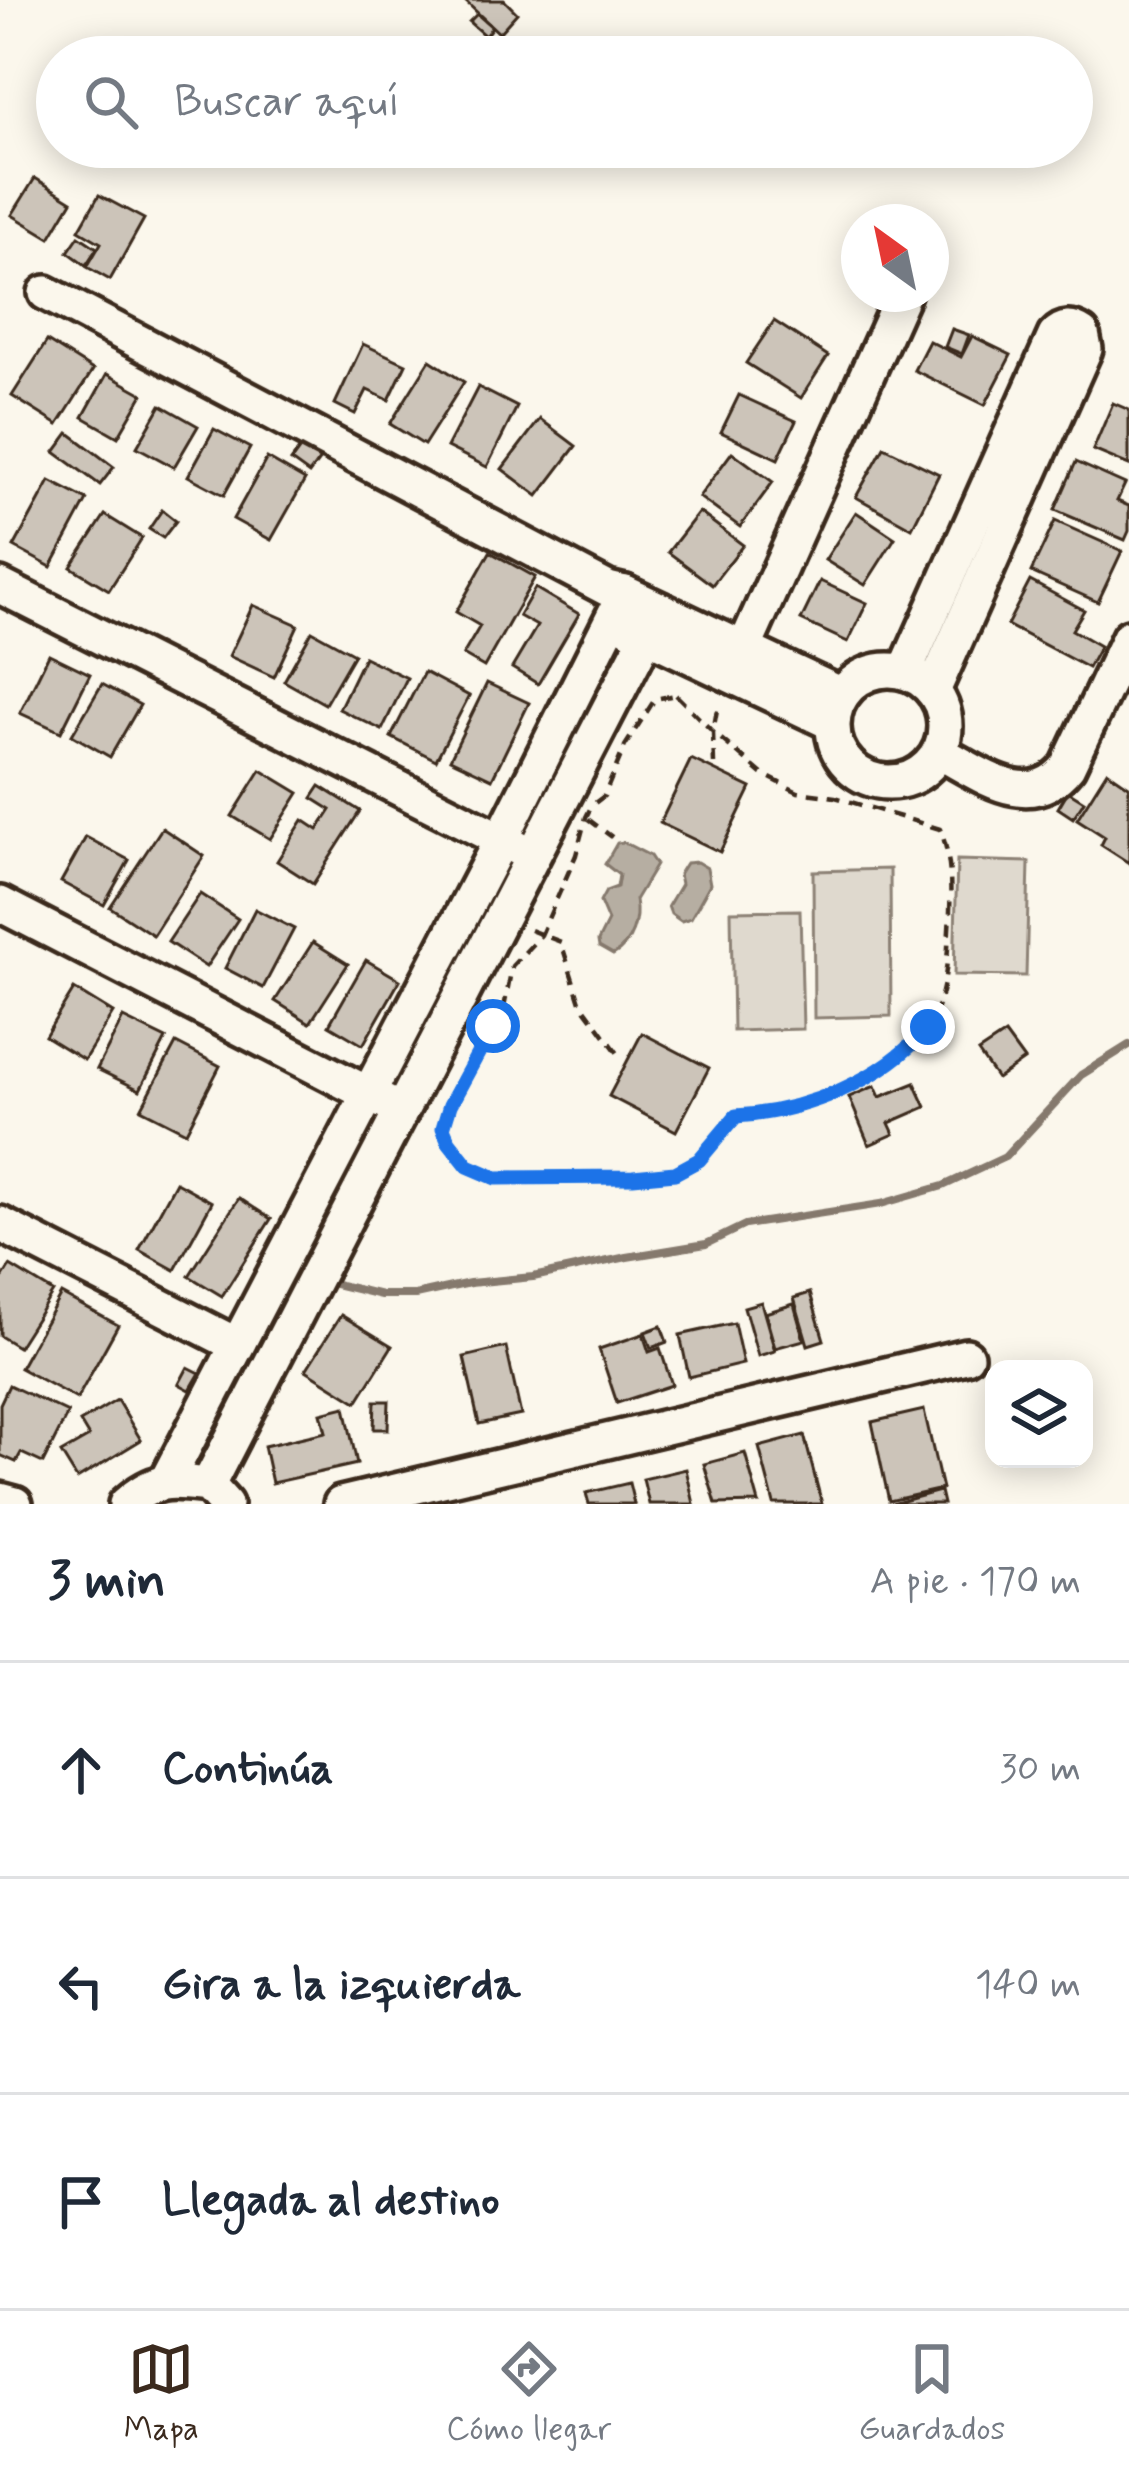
<!DOCTYPE html>
<html lang="es">
<meta charset="utf-8">
<style>
body{margin:0;font-family:Mynerve,sans-serif;background:#f6f6f7;color:#1f2937}
.controls{position:absolute;right:36px;bottom:36px;display:grid;overflow:hidden;border-radius:24px;box-shadow:0 6px 30px #0003}
.controls button{width:108px;height:108px;display:grid;place-items:center;padding:0;border:0;border-bottom:3px solid #e0e1e3;background:#fff;color:#1f2937;font:60px sans-serif}
.compass{position:absolute;left:841px;top:204px;width:108px;height:108px;border-radius:50%;background:#fff;box-shadow:0 6px 30px #0003;rotate:327deg}
.stop{position:absolute;width:36px;height:36px;margin:-27px;border:9px solid #1a73e8;border-radius:50%;background:#fff}
.stop.end{background:#1a73e8;border-color:#fff;box-shadow:0 3px 12px #0008}
.list{margin:0;padding:0;list-style:none}
h2{display:flex;justify-content:space-between;align-items:center;height:156px;margin:0;padding:0 48px;font-size:51px}
h2 small{font-size:39px;font-weight:400;color:#747a83}
.list li{display:grid;grid-template-columns:78px 1fr auto;gap:36px;align-items:center;box-sizing:border-box;height:216px;padding:0 48px;border-top:3px solid #e0e1e3}
.list b{display:block;font-size:45px;white-space:nowrap}
.list em{font-size:39px;font-style:normal;color:#747a83}
.icon{flex:none;width:66px;height:66px;fill:none;stroke:currentColor;stroke-width:2;stroke-linecap:round;stroke-linejoin:round}
.map{position:relative;flex:none;width:1129px;height:1504px;overflow:hidden}
.search{position:absolute;background:#fff;box-shadow:0 6px 30px #0003;left:36px;right:36px;top:36px;height:132px;display:flex;align-items:center;gap:30px;box-sizing:border-box;padding:0 42px;border-radius:66px;color:#747a83;font-size:45px}
.sheet{height:804px;background:#fff}
nav{display:flex;justify-content:space-around;align-items:center;box-sizing:border-box;height:168px;border-top:3px solid #e0e1e3;background:#fff;font-size:33px;color:#747a83}
nav a{display:grid;justify-items:center;gap:6px}
nav .on{color:#3b2a1e}
.map>svg:first-child{display:block}
.green{fill:#dfd9ce;stroke:#8d8276;stroke-width:3}
.water{fill:#b6aea2;stroke:#85796d;stroke-width:3}
.lines{fill:none;stroke-linecap:round;stroke-linejoin:round}
.stream{stroke:#85796d;stroke-width:8}
.building{fill:#ccc4b9;stroke:#3b2a1e;stroke-width:3}
.minor-casing{stroke:#3b2a1e;stroke-width:42}
.path{stroke:#3b2a1e;stroke-width:4.5;stroke-dasharray:12 9;stroke-linecap:butt}
.minor{stroke:#fbf7ec;stroke-width:33}
.route{stroke:#1a73e8;stroke-width:15}
</style>
<div class="map">
<svg width="1129" height="1504" viewBox="0 0 1129 1504">
<rect width="100%" height="100%" fill="#fbf7ec"/>
<filter id="ink" filterUnits="userSpaceOnUse"><feTurbulence type="fractalNoise" baseFrequency=".00833" numOctaves="2"/><feDisplacementMap in="SourceGraphic" scale="24" xChannelSelector="R" yChannelSelector="G"/><feConvolveMatrix kernelMatrix="1 2 1 2 8 2 1 2 1" color-interpolation-filters="sRGB"/></filter>
<g filter="url(#ink)">
<!-- green -->
<g class="green">
<polygon points="957,860 1029,862 1026,976 954,975"/>
<polygon points="890,869 891,1016 814,1018 813,871"/>
<polygon points="800,910 803,1029 733,1031 731,911"/>
</g>
<!-- water -->
<g class="water">
<path d="M623,842L650,856L656,865L635,900C639,920 632,944 613,955L599,947L598,941L608,921L600,902L606,891L617,887L619,875L605,864L617,843Z"/>
<polygon points="697,862 707,868 710,884 691,918 681,921 671,914 668,906 681,884 679,874 686,863"/>
</g>
<g class="lines">
<!-- stream -->
<polyline class="stream" points="331,1283 381,1295 415,1295 470,1283 533,1277 627,1257 706,1244 745,1225 881,1204 943,1186 1005,1157 1081,1075 1129,1045"/>
</g>
<!-- building -->
<g class="building">
<polygon points="464,0 504,0 517,13 499,33"/>
<polygon points="477,14 492,27 485,36 469,22"/>
<polygon points="35,178 72,201 50,238 12,215"/>
<polygon points="99,195 144,219 110,280 87,267 101,243 79,230"/>
<polygon points="79,236 97,248 86,265 68,252"/>
<polygon points="774,321 828,356 801,398 746,363"/>
<polygon points="952,329 969,335 962,354 945,347"/>
<polygon points="972,336 1011,355 985,405 914,370 929,341 961,357"/>
<polygon points="47,341 93,370 58,425 12,396"/>
<polygon points="363,344 406,364 389,400 367,390 355,414 335,404"/>
<polygon points="430,360 464,382 424,445 390,424"/>
<polygon points="107,374 143,394 118,437 83,417"/>
<polygon points="478,387 517,407 487,467 447,447"/>
<polygon points="739,395 796,421 778,459 721,432"/>
<polygon points="1113,403 1129,410 1129,465 1093,450"/>
<polygon points="161,405 198,426 174,467 137,447"/>
<polygon points="540,419 576,446 538,496 502,469"/>
<polygon points="214,429 250,448 224,495 188,476"/>
<polygon points="69,433 114,467 100,485 55,452"/>
<polygon points="302,446 320,459 309,474 291,461"/>
<polygon points="884,447 939,474 912,528 856,497"/>
<polygon points="732,452 773,482 740,527 699,497"/>
<polygon points="267,458 305,480 271,540 233,519"/>
<polygon points="1076,462 1125,484 1117,501 1129,506 1129,531 1125,540 1055,510"/>
<polygon points="50,481 87,500 51,567 14,547"/>
<polygon points="162,510 176,521 163,538 149,529"/>
<polygon points="699,512 743,545 712,585 668,552"/>
<polygon points="856,512 895,538 865,585 825,560"/>
<polygon points="105,515 142,538 109,590 71,567"/>
<polygon points="1055,521 1122,551 1098,602 1031,572"/>
<polygon points="490,552 535,577 484,667 463,655 480,626 456,612"/>
<polygon points="820,581 867,603 848,642 801,620"/>
<polygon points="1030,581 1084,610 1072,630 1100,646 1088,668 1007,625"/>
<polygon points="535,588 579,614 538,684 512,668 537,626 519,616"/>
<polygon points="253,605 298,625 274,677 229,656"/>
<polygon points="312,631 354,654 325,704 284,681"/>
<polygon points="49,654 90,674 61,732 20,713"/>
<polygon points="364,657 407,678 382,730 339,709"/>
<polygon points="424,672 469,696 436,760 391,737"/>
<polygon points="487,683 529,703 492,779 450,759"/>
<polygon points="102,684 140,705 110,757 72,735"/>
<polygon points="691,759 751,788 720,852 660,823"/>
<polygon points="261,770 299,793 270,839 232,816"/>
<polygon points="1107,771 1129,786 1129,863 1101,845 1105,837 1077,819"/>
<polygon points="320,786 360,811 313,884 277,861 303,820 318,830 331,810 312,798"/>
<polygon points="1068,791 1084,801 1073,818 1058,808"/>
<polygon points="162,828 204,856 153,935 110,907"/>
<polygon points="86,837 129,860 104,905 61,882"/>
<polygon points="200,894 238,919 206,967 168,942"/>
<polygon points="255,909 294,929 263,988 225,968"/>
<polygon points="313,942 348,964 310,1023 275,1001"/>
<polygon points="366,960 400,980 363,1045 329,1025"/>
<polygon points="74,989 113,1013 84,1060 45,1036"/>
<polygon points="123,1018 166,1039 140,1090 97,1069"/>
<polygon points="642,1033 709,1068 676,1131 609,1096"/>
<polygon points="1005,1034 1024,1060 997,1079 978,1052"/>
<polygon points="176,1043 220,1066 186,1132 141,1109"/>
<polygon points="915,1083 926,1107 889,1123 894,1134 869,1145 849,1097 875,1086 880,1097"/>
<polygon points="176,1182 212,1202 175,1270 139,1250"/>
<polygon points="239,1198 271,1219 222,1296 189,1276"/>
<polygon points="10,1266 53,1292 18,1347 0,1336 0,1282"/>
<polygon points="810,1293 824,1340 808,1345 794,1298"/>
<polygon points="61,1294 118,1325 77,1399 20,1368"/>
<polygon points="761,1302 775,1351 758,1356 744,1307"/>
<polygon points="794,1304 804,1340 775,1348 765,1313"/>
<polygon points="341,1315 392,1346 357,1402 306,1370"/>
<polygon points="734,1323 743,1364 689,1377 680,1335"/>
<polygon points="661,1326 667,1342 651,1348 645,1332"/>
<polygon points="643,1334 649,1352 660,1348 672,1385 617,1403 599,1349"/>
<polygon points="506,1347 521,1415 479,1424 464,1357"/>
<polygon points="188,1367 200,1373 190,1390 179,1384"/>
<polygon points="9,1385 68,1413 43,1463 21,1453 16,1462 0,1455 0,1404"/>
<polygon points="117,1400 141,1440 77,1479 61,1453 89,1437 80,1422"/>
<polygon points="375,1401 389,1401 388,1429 374,1429"/>
<polygon points="345,1407 357,1464 272,1483 264,1446 326,1432 321,1413"/>
<polygon points="924,1410 942,1489 889,1501 872,1422"/>
<polygon points="804,1435 822,1504 774,1504 759,1447"/>
<polygon points="745,1453 759,1503 716,1504 704,1464"/>
<polygon points="686,1469 694,1504 649,1504 643,1479"/>
<polygon points="629,1483 634,1504 589,1504 586,1493"/>
<polygon points="940,1491 943,1504 892,1504"/>
</g>
<g class="lines">
<!-- minor casing -->
<g class="minor-casing">
<g id="minor">
<polyline points="46,293 608,589 625,593 842,695"/>
<polyline points="0,586 517,848"/>
<polyline points="629,627 832,723"/>
<polyline points="743,651 903,294"/>
<circle cx="889" cy="726" r="56"/>
<path d="M905,672L1055,336C1063,327 1072,327 1082,334L1085,349L933,691"/>
<path d="M939,752C981,774 1030,814 1068,766L1129,637"/>
<polyline points="0,904 388,1104"/>
<polyline points="0,1224 237,1345"/>
<polyline points="167,1480 501,840 625,593"/>
<polyline points="208,1485 660,610"/>
<polyline points="0,1500 15,1504"/>
<path d="M126,1504C156,1477 171,1481 208,1485L225,1504"/>
<polyline points="341,1504 966,1356"/>
</g>
</g>
<!-- path -->
<g class="path">
<path d="M676,695L713,732L762,774L798,792L835,797L940,829C953,861 951,896 949,930C947,965 946,999 926,1029C895,1077 790,1113 736,1116L699,1160L675,1173L633,1177L496,1178L468,1166L449,1142L443,1128L450,1105L505,1003L512,966L541,935L576,855L586,817L592,805L604,796L625,746L655,699Z"/>
<polyline points="714,764 713,732 718,704"/>
<polyline points="588,819 612,837"/>
<polyline points="530,930 561,942 580,1002 620,1056"/>
</g>
<!-- minor -->
<use href="#minor" class="minor"/>
</g>
</g>
<g class="lines" filter="url(#ink)">
<!-- route -->
<path class="route" d="M493,1026L450,1105L443,1128L449,1142L468,1166L496,1178L633,1177L675,1173L699,1160L736,1116C804,1112 883,1081 928,1027"/>
</g>
</svg>
<div class="controls">
<button><svg class="icon" aria-label="layers" viewBox="0 0 24 24"><path d="M12 4l9 5-9 5-9-5zM3 14l9 5 9-5"/></svg></button>
</div>
<svg class="compass" viewBox="-18 -18 36 36"><path d="M0-13l5 13h-10z" fill="#e53935"/><path d="M0 13l5-13h-10z" fill="#747a83"/></svg>
<div class="stop" style="left:493px;top:1026px"></div>
<div class="stop end" style="left:928px;top:1027px"></div>
<div class="search"><svg class="icon" aria-label="search" viewBox="0 0 24 24"><circle cx="10" cy="10" r="6"/><path d="M15 15l6 6"/></svg>Buscar aquí</div>
</div>
<section class="sheet">
<h2>3 min<small>A pie · 170 m</small></h2>
<ul class="list">
<li><svg class="icon" aria-label="ahead" viewBox="0 0 24 24"><path d="M12 20V5M6 11l6-6 6 6"/></svg><div><b>Continúa</b></div><em>30 m</em></li>
<li><svg class="icon" aria-label="left" viewBox="0 0 24 24"><path d="M17 20v-9H6M10 6l-5 5 5 5"/></svg><div><b>Gira a la izquierda</b></div><em>140 m</em></li>
<li><svg class="icon" aria-label="arrive" viewBox="0 0 24 24"><path d="M6 21V4h12l-3 4 3 4H6"/></svg><div><b>Llegada al destino</b></div></li>
</ul>
</section>
<nav>
<a class="on"><svg class="icon" aria-label="map" viewBox="0 0 24 24"><path d="M3 6l6-2 6 2 6-2v14l-6 2-6-2-6 2zM9 4v14M15 6v14"/></svg>Mapa</a>
<a><svg class="icon" aria-label="directions" viewBox="0 0 24 24"><path d="M12 3l9 9-9 9-9-9zM9 14v-3h6M13 9l2 2-2 2"/></svg>Cómo llegar</a>
<a><svg class="icon" aria-label="saved" viewBox="0 0 24 24"><path d="M7 4h10v16l-5-4-5 4z"/></svg>Guardados</a>
</nav>
